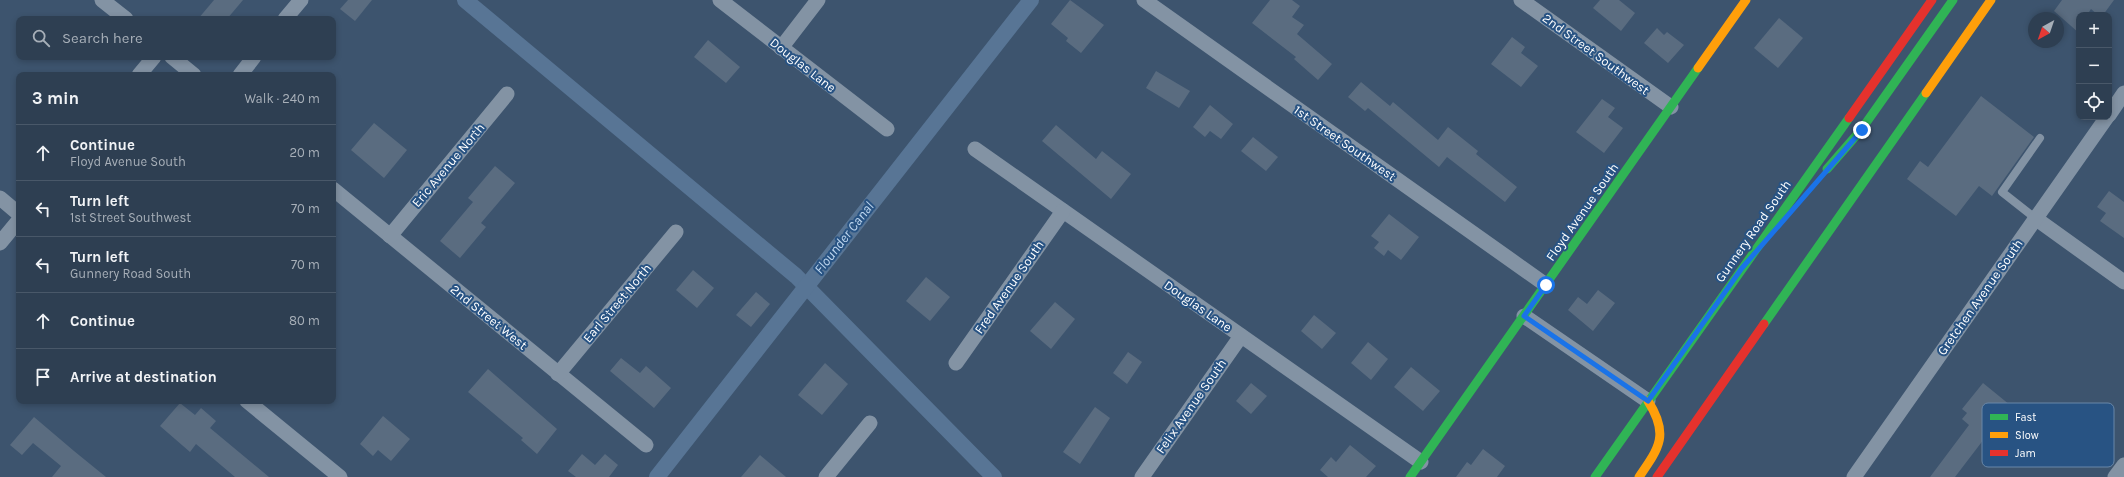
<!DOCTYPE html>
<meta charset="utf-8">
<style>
body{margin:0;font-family:Karla,sans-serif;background:#364659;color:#f1f3f6}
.controls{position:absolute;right:12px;top:12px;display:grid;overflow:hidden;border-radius:8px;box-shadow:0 2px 6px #0003}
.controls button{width:36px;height:36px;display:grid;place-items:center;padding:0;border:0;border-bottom:1px solid #495869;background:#2e3f52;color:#f1f3f6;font:20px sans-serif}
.compass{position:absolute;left:2028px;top:12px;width:36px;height:36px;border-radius:50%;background:#2e3f52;box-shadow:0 2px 6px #0003;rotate:220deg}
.stop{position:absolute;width:12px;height:12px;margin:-9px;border:3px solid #1a73e8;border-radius:50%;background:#fff}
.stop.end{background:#1a73e8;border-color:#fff;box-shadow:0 1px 4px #0008}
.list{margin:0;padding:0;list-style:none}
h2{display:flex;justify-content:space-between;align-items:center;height:52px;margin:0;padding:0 16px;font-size:17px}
h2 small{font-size:13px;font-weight:400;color:#a7afb8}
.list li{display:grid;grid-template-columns:26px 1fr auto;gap:12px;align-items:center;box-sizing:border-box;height:56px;padding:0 16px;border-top:1px solid #495869}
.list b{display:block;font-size:15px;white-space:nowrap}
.list p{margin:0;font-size:13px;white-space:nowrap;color:#a7afb8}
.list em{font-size:13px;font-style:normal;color:#a7afb8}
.icon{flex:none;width:22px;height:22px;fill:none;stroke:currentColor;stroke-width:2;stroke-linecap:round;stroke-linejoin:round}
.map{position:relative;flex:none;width:2124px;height:477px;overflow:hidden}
.search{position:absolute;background:#2e3f52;box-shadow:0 2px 6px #0003;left:16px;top:16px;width:320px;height:44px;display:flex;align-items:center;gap:10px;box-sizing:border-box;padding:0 14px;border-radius:8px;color:#a7afb8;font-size:15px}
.panel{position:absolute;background:#2e3f52;box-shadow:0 2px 6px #0003;left:16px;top:72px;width:320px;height:332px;border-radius:8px}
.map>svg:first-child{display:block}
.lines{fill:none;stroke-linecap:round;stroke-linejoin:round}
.canal{stroke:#587595;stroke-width:16}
.building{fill:#5a6c80}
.lane{stroke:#8393a4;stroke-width:8}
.street{stroke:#8393a4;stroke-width:15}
.fast{stroke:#30b455;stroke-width:9}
.slow{stroke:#ff9f0a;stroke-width:9}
.jam{stroke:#e5322d;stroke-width:9}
.route{stroke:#1a73e8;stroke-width:5}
.labels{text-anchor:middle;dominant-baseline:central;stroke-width:4;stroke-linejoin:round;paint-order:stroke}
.street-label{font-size:13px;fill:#fff;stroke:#285383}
.water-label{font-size:14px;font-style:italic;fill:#bdd5ee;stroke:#285383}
.key{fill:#285383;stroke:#6887a8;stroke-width:1}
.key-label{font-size:11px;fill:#fff}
</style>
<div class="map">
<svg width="2124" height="477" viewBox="0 0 2124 477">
<rect width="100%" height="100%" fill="#3d546e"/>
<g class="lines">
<!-- canal -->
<g class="canal">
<polyline points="465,0 796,276 994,477"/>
<polyline points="657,477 1031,0"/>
</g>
</g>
<!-- building -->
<g class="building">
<polygon points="214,0 243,0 227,19 198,19"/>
<polygon points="348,0 372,0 355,21 340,9"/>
<polygon points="1070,0 1104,25 1081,53 1066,41 1068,38 1051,24"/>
<polygon points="1270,0 1292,0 1300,6 1292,17 1304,25 1297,34 1332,64 1318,80 1294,59 1296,57 1252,23"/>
<polygon points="1600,0 1619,0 1635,13 1621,31 1593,8"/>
<polygon points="2062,0 2114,0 2103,15 2098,15 2091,9 2087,15 2079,15 2079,33 2054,11"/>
<polygon points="1779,18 1803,38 1778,68 1754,48"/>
<polygon points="1657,28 1664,35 1667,32 1684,45 1668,63 1644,43"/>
<polygon points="1512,37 1525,47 1521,53 1538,66 1521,87 1491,64"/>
<polygon points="708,40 740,67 726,83 694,57"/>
<polygon points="1156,71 1190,91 1179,108 1146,88"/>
<polygon points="1361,82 1390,106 1393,102 1438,140 1448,127 1478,151 1476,154 1517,187 1505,202 1447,157 1439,167 1368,108 1365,111 1348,97"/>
<polygon points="1981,96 2034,137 1992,196 1979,186 1956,216 1907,179 1920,161 1928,167"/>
<polygon points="1602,99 1615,108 1608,117 1623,128 1604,153 1576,132"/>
<polygon points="1210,105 1233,124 1221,139 1210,131 1205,137 1193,127"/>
<polygon points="374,123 407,150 384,178 351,150"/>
<polygon points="1056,125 1096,159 1102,151 1131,174 1111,199 1042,141"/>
<polygon points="1253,137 1278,157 1266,171 1241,151"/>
<polygon points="495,166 515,183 481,223 486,227 460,258 440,241 473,202 468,198"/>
<polygon points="2109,191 2124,202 2124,238 2100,221 2106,213 2097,207"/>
<polygon points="1389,214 1419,237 1401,260 1388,250 1384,256 1374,248 1379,242 1371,236"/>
<polygon points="693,270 714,288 697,308 676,290"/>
<polygon points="926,277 950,297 930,321 906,301"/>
<polygon points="1598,290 1615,303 1593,331 1568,310 1578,297 1587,304"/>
<polygon points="756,292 770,304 751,327 736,315"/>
<polygon points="1055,302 1075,319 1051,349 1030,331"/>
<polygon points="1314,315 1336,333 1322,349 1301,331"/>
<polygon points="1368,342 1388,359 1371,380 1351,363"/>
<polygon points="1128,352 1142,362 1127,384 1113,373"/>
<polygon points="621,358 640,373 646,366 671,388 654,408 610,371"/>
<polygon points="825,363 848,384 822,415 798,395"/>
<polygon points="1411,367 1440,391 1423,411 1394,387"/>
<polygon points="488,369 557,429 537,454 521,440 523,438 468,392"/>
<polygon points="1251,383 1267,396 1251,414 1236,401"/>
<polygon points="1983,383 2010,405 1955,477 1930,477 1969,425 1962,419 1967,413 1962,409"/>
<polygon points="180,403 195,415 201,408 216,421 210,428 269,477 235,477 196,444 190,452 160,426"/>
<polygon points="1095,407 1110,418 1080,464 1063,452"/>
<polygon points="383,416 410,439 391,461 378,450 373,456 360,444"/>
<polygon points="34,417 74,451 106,477 52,477 61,466 33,443 22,455 10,445"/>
<polygon points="1350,445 1376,466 1366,477 1328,477 1320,470 1331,457 1336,462"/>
<polygon points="1483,449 1505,466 1497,477 1456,477 1467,462 1471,465"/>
<polygon points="582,454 595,465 605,454 618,465 609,477 576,477 568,471"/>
<polygon points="760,455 786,477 741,477"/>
</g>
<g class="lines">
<!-- lane -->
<polyline class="lane" points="2035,218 2002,192 2040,138"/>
<!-- street -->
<g class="street">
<polyline points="102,0 126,19"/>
<polyline points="720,0 887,129"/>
<polyline points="1144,0 1546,285"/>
<polyline points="1521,0 1671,107"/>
<polyline points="285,19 301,0"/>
<polyline points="781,48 818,0"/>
<polyline points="172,57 194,75"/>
<polyline points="139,75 154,57"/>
<polyline points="240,75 254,57"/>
<polyline points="2109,115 2124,93"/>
<polyline points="975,149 1421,462"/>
<polyline points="333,189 646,445"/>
<polyline points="0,198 19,214"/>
<polyline points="2035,218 2124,282"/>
<polyline points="390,236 507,94"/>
<polyline points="0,243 19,220"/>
<polyline points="1524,316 1648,401"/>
<polyline points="956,363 1063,211"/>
<polyline points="558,374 676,232"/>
<polyline points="247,401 340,477"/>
<polyline points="826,477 870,423"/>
<polyline points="1142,477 1241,336"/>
<polyline points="1854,477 2107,117"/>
<polyline points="2115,477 2124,465"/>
</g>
<!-- fast -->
<g class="fast">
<polyline points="1827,169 1861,130 1953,0"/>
<polyline points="1764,324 1926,93"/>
<polyline points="1410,477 1698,68"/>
<polyline points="1595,477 1849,118"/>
</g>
<!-- slow -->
<g class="slow">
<polyline points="1698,68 1746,0"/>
<polyline points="1926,93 1991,0"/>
<path d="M1639,477C1660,447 1669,434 1648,401"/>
</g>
<!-- jam -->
<g class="jam">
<polyline points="1849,118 1932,0"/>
<polyline points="1657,477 1764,324"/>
</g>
</g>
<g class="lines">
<!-- route -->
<polyline class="route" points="1546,285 1524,316 1648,401 1742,268 1862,130"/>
</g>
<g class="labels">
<!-- street labels -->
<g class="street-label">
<text transform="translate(1596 54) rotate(36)">2nd Street Southwest</text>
<text transform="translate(803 65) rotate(38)">Douglas Lane</text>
<text transform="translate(1345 143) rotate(35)">1st Street Southwest</text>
<text transform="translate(448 165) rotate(-50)">Eric Avenue North</text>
<text transform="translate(1582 212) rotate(-55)">Floyd Avenue South</text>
<text transform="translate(1753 231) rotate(-55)">Gunnery Road South</text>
<text transform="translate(1009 287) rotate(-55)">Fred Avenue South</text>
<text transform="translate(1980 297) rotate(-55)">Gretchen Avenue South</text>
<text transform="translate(617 303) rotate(-50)">Earl Street North</text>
<text transform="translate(1198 306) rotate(35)">Douglas Lane</text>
<text transform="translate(489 317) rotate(39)">2nd Street West</text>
<text transform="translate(1191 406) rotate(-55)">Felix Avenue South</text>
</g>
<!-- water labels -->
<g class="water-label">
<text transform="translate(844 238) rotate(-52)">Flounder Canal</text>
</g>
</g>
<!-- legend -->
<rect x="1982" y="403" width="132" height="64" rx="6" class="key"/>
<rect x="1990" y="414" width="18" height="6" fill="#30b455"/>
<rect x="1990" y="432" width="18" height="6" fill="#ff9f0a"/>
<rect x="1990" y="450" width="18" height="6" fill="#e5322d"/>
<g class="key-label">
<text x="2015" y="421">Fast</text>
<text x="2015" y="439">Slow</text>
<text x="2015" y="457">Jam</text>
</g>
</svg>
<div class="controls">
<button>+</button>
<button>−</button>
<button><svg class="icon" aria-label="locate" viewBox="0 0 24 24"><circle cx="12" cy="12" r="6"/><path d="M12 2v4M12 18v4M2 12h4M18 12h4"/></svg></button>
</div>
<svg class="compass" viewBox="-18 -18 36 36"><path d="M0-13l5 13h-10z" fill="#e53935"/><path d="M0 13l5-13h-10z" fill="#a7afb8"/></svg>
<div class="stop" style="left:1546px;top:285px"></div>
<div class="stop end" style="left:1862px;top:130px"></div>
<div class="search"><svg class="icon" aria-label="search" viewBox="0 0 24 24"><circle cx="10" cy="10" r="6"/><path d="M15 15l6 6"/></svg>Search here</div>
<section class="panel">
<h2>3 min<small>Walk · 240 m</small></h2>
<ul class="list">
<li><svg class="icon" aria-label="ahead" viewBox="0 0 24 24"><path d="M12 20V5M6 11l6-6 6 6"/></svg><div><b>Continue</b><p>Floyd Avenue South</p></div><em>20 m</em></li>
<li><svg class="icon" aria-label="left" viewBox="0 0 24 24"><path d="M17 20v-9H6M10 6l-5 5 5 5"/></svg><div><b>Turn left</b><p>1st Street Southwest</p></div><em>70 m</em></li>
<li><svg class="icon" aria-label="left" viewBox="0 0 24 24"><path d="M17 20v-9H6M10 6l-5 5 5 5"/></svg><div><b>Turn left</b><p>Gunnery Road South</p></div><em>70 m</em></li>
<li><svg class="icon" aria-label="ahead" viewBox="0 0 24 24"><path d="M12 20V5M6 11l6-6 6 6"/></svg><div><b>Continue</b></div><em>80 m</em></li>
<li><svg class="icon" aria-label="arrive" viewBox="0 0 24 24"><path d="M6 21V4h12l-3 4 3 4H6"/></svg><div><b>Arrive at destination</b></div></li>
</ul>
</section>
</div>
